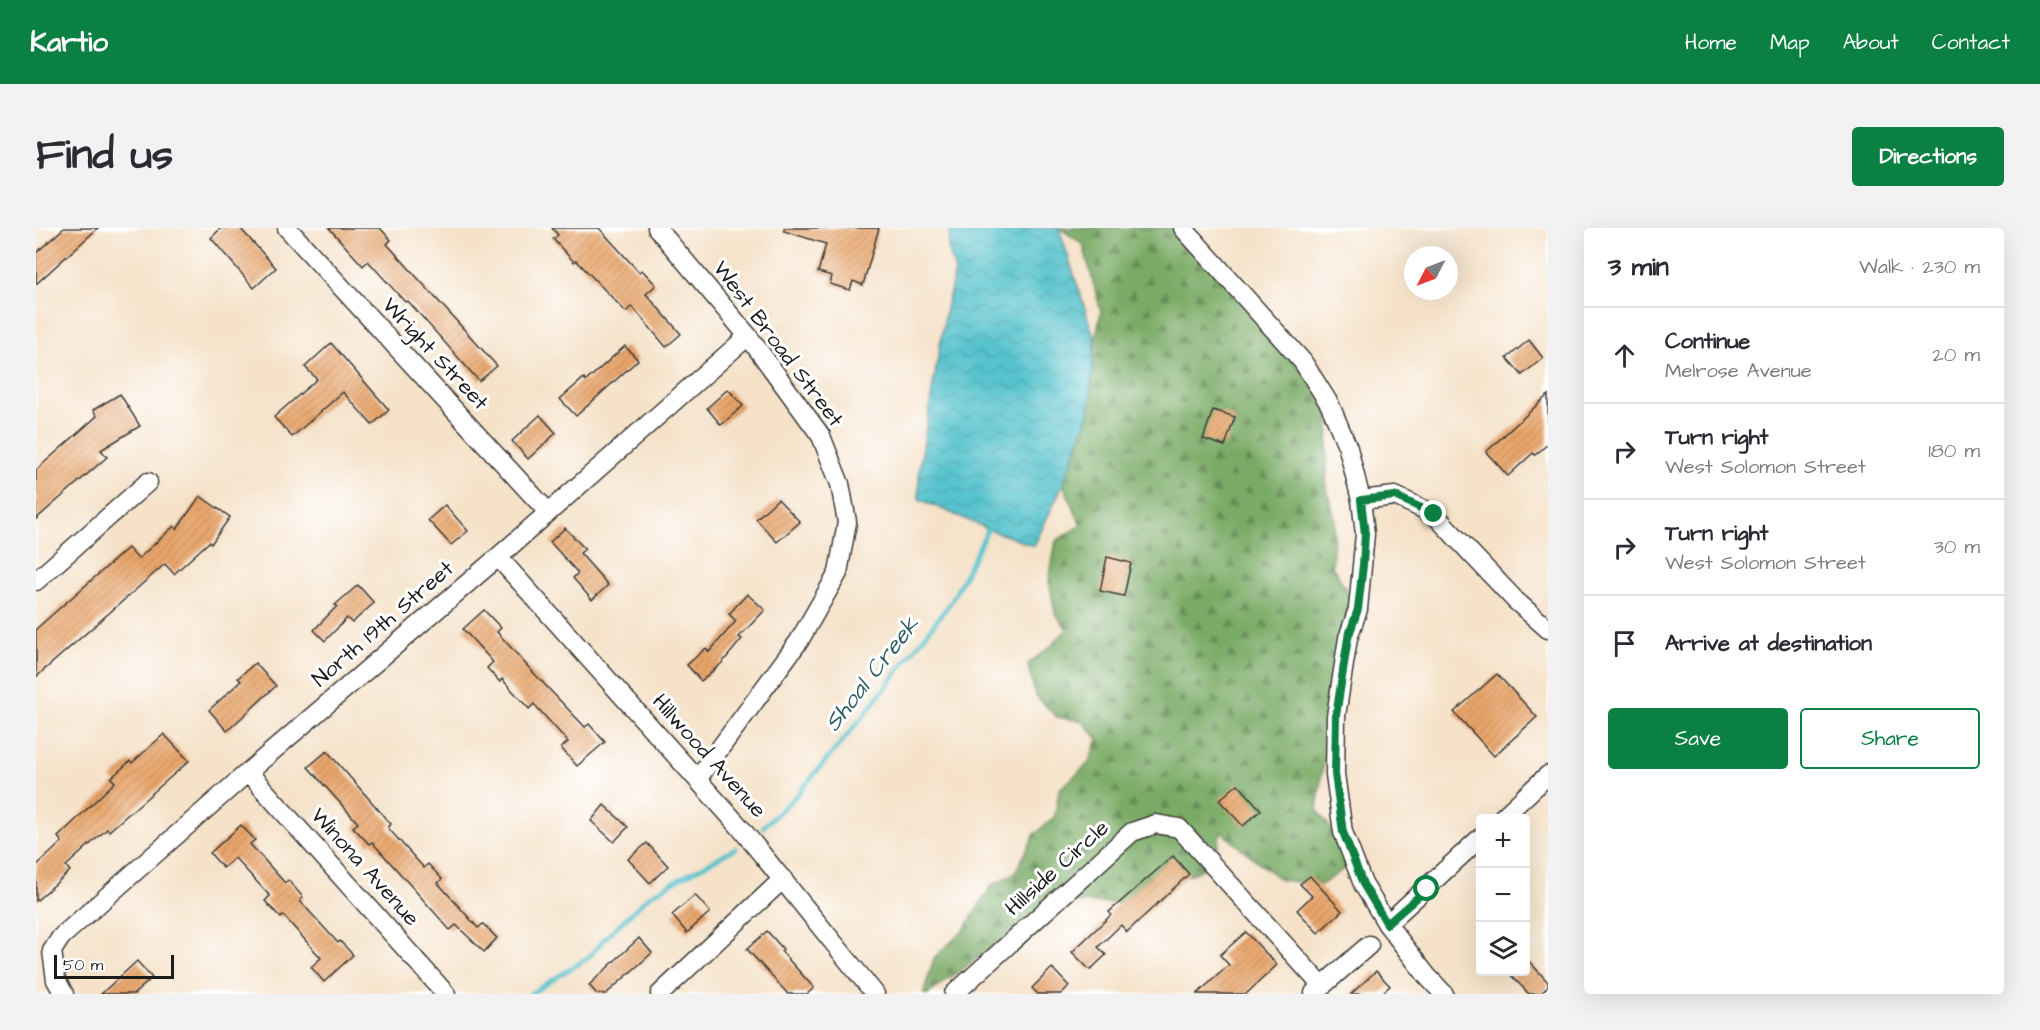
<!DOCTYPE html>
<meta charset="utf-8">
<style>
body{margin:0;font-family:"Architects Daughter",sans-serif;background:#f2f2f3;color:#2b2b33}
.controls{position:absolute;right:18px;bottom:18px;display:grid;overflow:hidden;border-radius:6px;box-shadow:0 6px 24px #0002}
.controls button{width:54px;height:54px;display:grid;place-items:center;padding:0;border:0;border-bottom:2px solid #e1e1e2;background:#fff;color:#2b2b33;font:30px sans-serif}
.compass{position:absolute;left:1368px;top:18px;width:54px;height:54px;border-radius:50%;background:#fff;box-shadow:0 6px 24px #0002;rotate:228deg}
.scale{position:absolute;left:18px;bottom:15px;width:120px;box-sizing:border-box;padding-left:6px;border:3px solid #1c1c1c;border-top:0;font-size:16px;line-height:21px;white-space:nowrap;color:#1c1c1c;-webkit-text-stroke:4px #fff;paint-order:stroke}
.stop{position:absolute;width:18px;height:18px;margin:-14px;border:4px solid #0b8043;border-radius:50%;background:#fff}
.stop.end{background:#0b8043;border-color:#fff;box-shadow:0 2px 6px #0008}
.list{margin:0;padding:0;list-style:none}
h2{display:flex;justify-content:space-between;align-items:center;height:78px;margin:0;padding:0 24px;font-size:26px}
h2 small{font-size:20px;font-weight:400;color:#7c7c81}
.list li{display:grid;grid-template-columns:39px 1fr auto;gap:18px;align-items:center;box-sizing:border-box;height:96px;padding:0 24px;border-top:2px solid #e1e1e2}
.list b{display:block;font-size:22px;white-space:nowrap}
.list p{margin:0;font-size:20px;white-space:nowrap;color:#7c7c81}
.list em{font-size:20px;font-style:normal;color:#7c7c81}
.actions{display:flex;gap:12px;padding:18px 24px}
.actions a{flex:1;padding:14px 0;border:2px solid #0b8043;border-radius:6px;text-align:center;font-size:21px;color:#0b8043}
.actions .main{background:#0b8043;color:#fff}
.icon{flex:none;width:33px;height:33px;fill:none;stroke:currentColor;stroke-width:2;stroke-linecap:round;stroke-linejoin:round}
.map{position:relative;flex:none;width:1512px;height:766px;overflow:hidden;border-radius:6px}
header{display:flex;align-items:center;gap:36px;box-sizing:border-box;height:84px;padding:0 30px;background:#0b8043;color:#fff}
header strong{font-size:28px}
nav{display:flex;gap:33px;margin-inline-start:auto;font-size:21px}
.intro{display:flex;align-items:center;justify-content:space-between;box-sizing:border-box;height:144px;padding:0 36px}
h1{margin:0;font-size:42px}
.button{padding:15px 27px;border-radius:6px;background:#0b8043;color:#fff;font-size:21px;font-weight:700}
main{display:flex;gap:36px;padding:0 36px}
aside{flex:1;background:#fff;border-radius:6px;box-shadow:0 6px 24px #0002}
.map>svg:first-child{display:block}
.forest{fill:url(#forest-firs);stroke:#4b6441;stroke-width:1.5}
.water{fill:url(#water-waves);stroke:#397074;stroke-width:1.5}
.lines{fill:none;stroke-linecap:round;stroke-linejoin:round}
.stream{stroke:#56c3cd;stroke-width:4.5}
.building{fill:url(#building-hatch)}
.street-casing{stroke:#3d3a36;stroke-width:21}
.street{stroke:#fff;stroke-width:18}
.route{stroke:#0b8043;stroke-width:8}
.labels{text-anchor:middle;dominant-baseline:central;stroke-width:6;stroke-linejoin:round;paint-order:stroke}
.street-label{font-size:22px;fill:#1c1c1c;stroke:#fff}
.water-label{font-size:24px;font-style:italic;fill:#335f63;stroke:#fff}
</style>
<header>
<strong>Kartio</strong>
<nav><a>Home</a><a>Map</a><a>About</a><a>Contact</a></nav>
</header>
<div class="intro"><h1>Find us</h1><a class="button">Directions</a></div>
<main>
<div class="map">
<svg width="1512" height="766" viewBox="0 0 1512 766">
<defs>
<pattern id="forest-firs" width="22" height="20" patternUnits="userSpaceOnUse" patternTransform="scale(1.5)"><rect width="22" height="20" fill="#7aab66"/><path d="M5 1l3.5 6h-7zM16 11l3.5 6h-7z" fill="#638a53"/></pattern>
<pattern id="water-waves" width="16" height="10" patternUnits="userSpaceOnUse" patternTransform="scale(1.5)"><rect width="16" height="10" fill="#56c3cd"/><path d="M0 5q4-4 8 0t8 0" fill="none" stroke="#4aa7af"/></pattern>
<pattern id="building-hatch" width="6" height="6" patternUnits="userSpaceOnUse" patternTransform="scale(1.5)"><rect width="6" height="6" fill="#e8a56a"/><path d="M-1 1l2-2M0 6l6-6M5 7l2-2" fill="none" stroke="#c68d5b"/></pattern>
</defs>
<rect width="100%" height="100%" fill="#fff"/>
<filter id="ink" filterUnits="userSpaceOnUse"><feTurbulence type="fractalNoise" baseFrequency=".0167" numOctaves="2"/><feDisplacementMap in="SourceGraphic" scale="12" xChannelSelector="R" yChannelSelector="G"/><feConvolveMatrix kernelMatrix="1 2 1 2 8 2 1 2 1" color-interpolation-filters="sRGB"/></filter>
<filter id="wash" filterUnits="userSpaceOnUse"><feTurbulence type="fractalNoise" baseFrequency=".008" numOctaves="4" result="noise"/><feDisplacementMap in="SourceGraphic" scale="24" xChannelSelector="R" yChannelSelector="G"/><feGaussianBlur stdDeviation="1.35" result="paint"/><feColorMatrix in="noise" values="0 0 0 0 0 0 0 0 0 0 0 0 0 0 0 0 0 1.4 0 .05"/><feComposite in="paint" operator="in"/></filter>
<g filter="url(#wash)">
<rect width="100%" height="100%" fill="#f5e2c9"/>
<!-- forest -->
<polygon class="forest" points="1023,0 1147,0 1294,177 1290,258 1299,290 1296,338 1322,381 1300,488 1286,544 1281,582 1319,633 1285,657 1245,652 1185,604 1177,637 1083,675 1018,674 892,766 887,766 898,730 928,702 956,657 979,645 999,606 1019,588 1023,562 1053,535 1062,511 1046,493 1021,489 999,467 992,436 1015,418 1031,401 1019,385 1013,353 1020,313 1045,297 1027,256 1053,186 1059,112 1065,84 1047,16"/>
<!-- water -->
<polygon class="water" points="914,0 1023,0 1059,112 1053,186 1027,256 998,318 952,301 883,271 883,243 910,80 919,44 912,18"/>
<g class="lines">
<!-- stream -->
<g class="stream">
<polyline points="727,599 760,568 825,491 915,374 952,301"/>
<polyline points="494,766 553,729 569,710 614,667 700,620"/>
</g>
</g>
<g id="blocks">
<!-- building -->
<g class="building">
<polygon points="28,0 62,0 0,56 0,25"/>
<polygon points="185,0 204,0 240,40 218,60 175,10"/>
<polygon points="293,0 344,0 355,12 351,16 461,138 443,153 372,73 369,74 332,33 327,38"/>
<polygon points="516,0 563,0 603,44 606,42 620,57 610,66 645,106 630,119 596,78 590,84 540,32 538,34 517,11 522,7"/>
<polygon points="748,0 843,0 827,57 817,53 814,62 794,56 796,48 782,44 790,16 748,3"/>
<polygon points="1493,112 1507,130 1486,147 1471,130"/>
<polygon points="295,115 353,182 336,197 307,164 256,209 238,189 281,151 269,139"/>
<polygon points="589,118 602,132 540,188 524,171 548,150 550,153"/>
<polygon points="692,161 707,178 685,197 671,180"/>
<polygon points="84,166 104,198 65,222 71,229 0,291 0,242 61,188 57,182"/>
<polygon points="1512,167 1512,216 1499,227 1497,225 1472,248 1450,224"/>
<polygon points="1177,182 1199,189 1189,218 1167,211"/>
<polygon points="504,187 520,205 492,231 476,213"/>
<polygon points="164,268 194,289 175,316 173,314 138,346 129,336 0,449 0,401 92,320 102,331 138,298 141,301"/>
<polygon points="742,271 764,294 741,314 720,291"/>
<polygon points="409,277 432,303 415,317 392,292"/>
<polygon points="529,300 549,321 544,325 572,357 556,372 537,350 542,345 514,314"/>
<polygon points="1071,329 1095,335 1088,368 1064,363"/>
<polygon points="322,357 338,375 316,395 311,390 289,413 278,402 301,378 299,377"/>
<polygon points="711,366 729,382 703,409 706,411 686,435 665,453 651,437 670,420 673,424 700,393 693,386"/>
<polygon points="448,382 465,400 461,404 494,441 549,499 553,496 569,514 541,538 525,520 532,514 498,476 493,481 466,451 464,454 451,440 457,434 427,401"/>
<polygon points="219,435 240,458 191,503 173,482 205,453 202,450"/>
<polygon points="1461,446 1501,489 1458,528 1418,484"/>
<polygon points="128,506 153,533 73,603 71,601 30,638 34,643 0,673 0,638 26,614 22,609 79,554 75,550 94,533 96,535"/>
<polygon points="291,523 355,596 352,600 388,640 392,636 406,651 402,655 442,700 447,696 461,710 448,724 420,697 414,702 336,614 333,616 317,599 322,595 272,539"/>
<polygon points="1202,556 1225,582 1207,598 1183,572"/>
<polygon points="568,577 592,599 578,614 555,593"/>
<polygon points="205,597 219,612 214,616 249,655 252,652 267,669 264,673 302,715 304,713 317,727 288,754 275,739 285,730 247,687 245,690 229,673 234,668 199,630 187,640 174,625"/>
<polygon points="611,615 632,638 614,655 592,631"/>
<polygon points="1137,628 1153,646 1091,704 1085,697 1062,719 1070,727 1054,742 1036,724 1075,687 1073,684"/>
<polygon points="1274,648 1306,683 1282,705 1261,682 1276,668 1264,656"/>
<polygon points="659,667 674,684 651,705 636,687"/>
<polygon points="731,703 747,721 745,723 778,760 771,766 752,766 711,721"/>
<polygon points="1210,704 1241,737 1210,766 1161,766 1193,737 1184,727"/>
<polygon points="603,710 616,725 570,766 561,766 553,757"/>
<polygon points="1490,730 1512,754 1512,759 1504,766 1493,766 1472,744 1490,744"/>
<polygon points="101,733 116,750 98,766 65,766"/>
<polygon points="1016,740 1033,758 1025,766 1002,766 996,760"/>
<polygon points="1340,743 1354,758 1345,766 1315,766"/>
</g>
</g>
</g>
<g filter="url(#ink)">
<use href="#blocks" fill-opacity="0" stroke="#3d3a36" stroke-width="1.5"/>
<g class="lines">
<!-- street casing -->
<g class="street-casing">
<g id="street">
<polyline points="251,0 512,284"/>
<polyline points="621,0 712,108 785,208 804,256 811,294 802,345 763,413 662,550"/>
<polyline points="1147,0 1267,134 1294,177 1312,220 1325,272 1329,306 1322,381 1312,410 1300,488 1299,546 1307,604 1327,656 1351,696 1391,748 1408,766"/>
<polyline points="1325,272 1359,268 1398,286 1480,373 1512,401"/>
<polyline points="462,329 703,598 839,766"/>
<polyline points="0,353 112,254"/>
<polyline points="212,544 410,766"/>
<polyline points="1466,590 1512,547"/>
<polyline points="1351,696 1444,610"/>
<polyline points="1278,765 1333,717"/>
<polyline points="28,766 20,752 16,723 25,709 212,544 462,329 712,108"/>
<polyline points="624,766 747,651"/>
<polyline points="918,766 1096,604 1120,596 1143,600 1286,758"/>
</g>
</g>
<!-- street -->
<use href="#street" class="street"/>
</g>
</g>
<g class="lines" filter="url(#ink)">
<!-- route -->
<polyline class="route" points="1391,661 1351,696 1327,656 1307,604 1299,546 1300,488 1312,410 1322,381 1327,337 1329,306 1325,272 1359,268 1398,286"/>
</g>
<g class="labels">
<!-- street labels -->
<g class="street-label">
<text transform="translate(742 116) rotate(53)">West Broad Street</text>
<text transform="translate(399 126) rotate(47)">Wright Street</text>
<text transform="translate(347 396) rotate(-41)">North 19th Street</text>
<text transform="translate(673 528) rotate(48)">Hillwood Avenue</text>
<text transform="translate(329 639) rotate(48)">Winona Avenue</text>
<text transform="translate(1021 640) rotate(-42)">Hillside Circle</text>
</g>
<!-- water labels -->
<g class="water-label">
<text transform="translate(836 446) rotate(-52)">Shoal Creek</text>
</g>
</g>
</svg>
<div class="controls">
<button>+</button>
<button>−</button>
<button><svg class="icon" aria-label="layers" viewBox="0 0 24 24"><path d="M12 4l9 5-9 5-9-5zM3 14l9 5 9-5"/></svg></button>
</div>
<svg class="compass" viewBox="-18 -18 36 36"><path d="M0-13l5 13h-10z" fill="#e53935"/><path d="M0 13l5-13h-10z" fill="#7c7c81"/></svg>
<div class="scale">50 m</div>
<div class="stop" style="left:1391px;top:661px"></div>
<div class="stop end" style="left:1398px;top:286px"></div>
</div>
<aside>
<h2>3 min<small>Walk · 230 m</small></h2>
<ul class="list">
<li><svg class="icon" aria-label="ahead" viewBox="0 0 24 24"><path d="M12 20V5M6 11l6-6 6 6"/></svg><div><b>Continue</b><p>Melrose Avenue</p></div><em>20 m</em></li>
<li><svg class="icon" aria-label="right" viewBox="0 0 24 24"><path d="M7 20v-9h11M14 6l5 5-5 5"/></svg><div><b>Turn right</b><p>West Solomon Street</p></div><em>180 m</em></li>
<li><svg class="icon" aria-label="right" viewBox="0 0 24 24"><path d="M7 20v-9h11M14 6l5 5-5 5"/></svg><div><b>Turn right</b><p>West Solomon Street</p></div><em>30 m</em></li>
<li><svg class="icon" aria-label="arrive" viewBox="0 0 24 24"><path d="M6 21V4h12l-3 4 3 4H6"/></svg><div><b>Arrive at destination</b></div></li>
</ul>
<div class="actions"><a class="main">Save</a><a>Share</a></div>
</aside>
</main>
